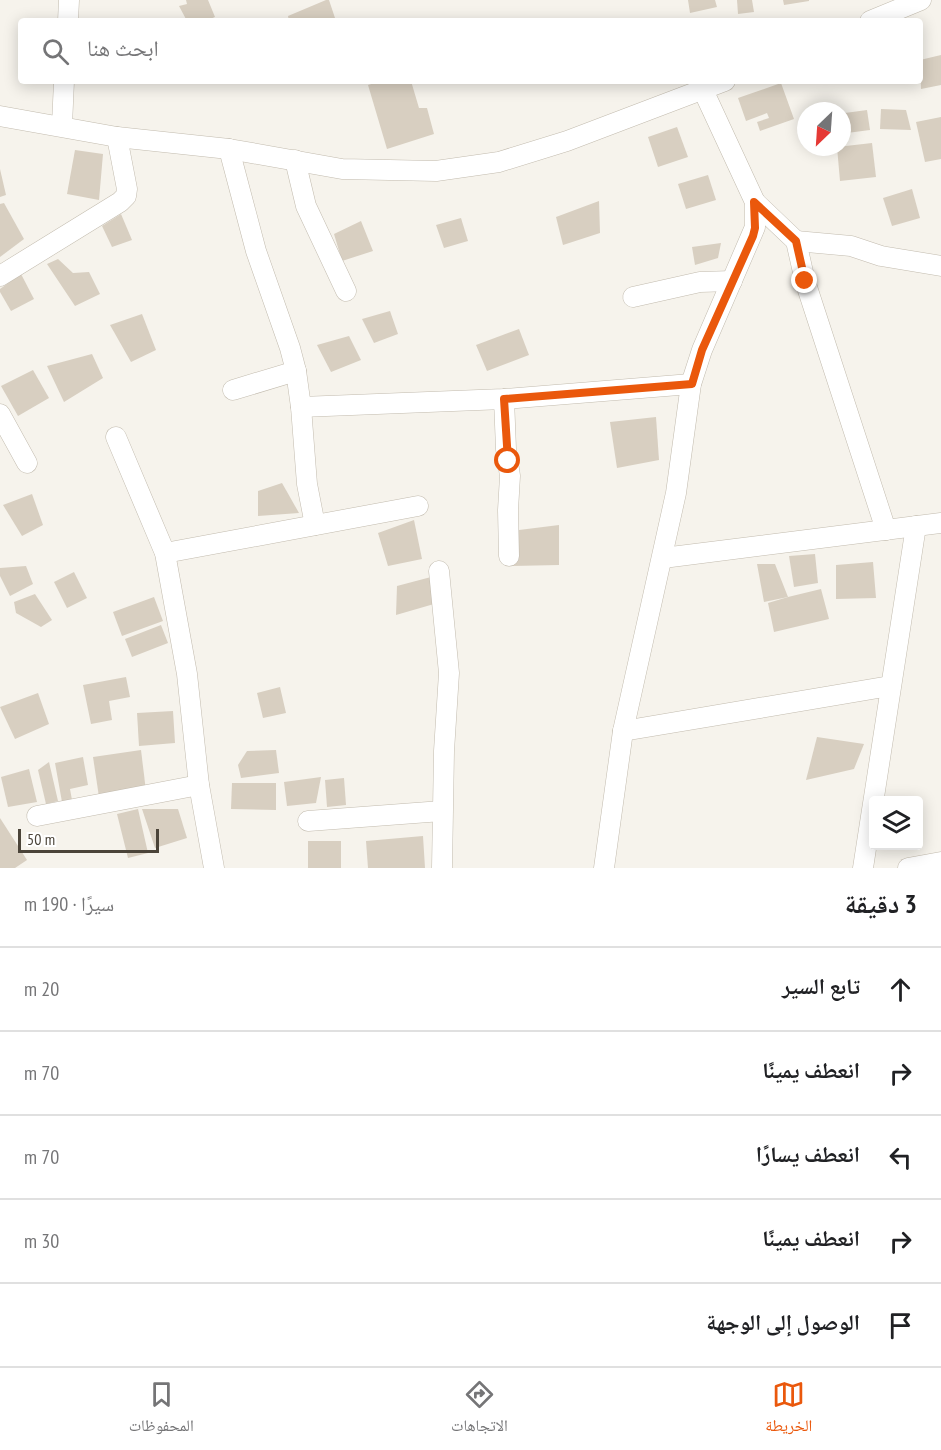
<!DOCTYPE html>
<html lang="ar">
<meta charset="utf-8">
<style>
body{margin:0;font-family:"PT Sans Narrow","Noto Naskh Arabic",sans-serif;background:#f6f6f6;color:#202124;direction:rtl}
.controls{position:absolute;right:18px;bottom:18px;display:grid;overflow:hidden;border-radius:6px;box-shadow:0 3px 15px #0003}
.controls button{width:54px;height:54px;display:grid;place-items:center;padding:0;border:0;border-bottom:2px solid #e0e0e0;background:#fff;color:#202124;font:30px sans-serif}
.compass{position:absolute;left:797px;top:102px;width:54px;height:54px;border-radius:50%;background:#fff;box-shadow:0 3px 15px #0003;rotate:205deg}
.scale{position:absolute;left:18px;bottom:15px;width:141px;box-sizing:border-box;padding-left:6px;border:3px solid #4b4439;border-top:0;font-size:16px;line-height:21px;white-space:nowrap;color:#4b4439;-webkit-text-stroke:4px #fff;paint-order:stroke}
.stop{position:absolute;width:18px;height:18px;margin:-14px;border:4px solid #ea580c;border-radius:50%;background:#fff}
.stop.end{background:#ea580c;border-color:#fff;box-shadow:0 2px 6px #0008}
.list{margin:0;padding:0;list-style:none}
h2{display:flex;justify-content:space-between;align-items:center;height:78px;margin:0;padding:0 24px;font-size:26px}
h2 small{font-size:20px;font-weight:400;color:#757577}
.list li{display:grid;grid-template-columns:39px 1fr auto;gap:18px;align-items:center;box-sizing:border-box;height:84px;padding:0 24px;border-top:2px solid #e0e0e0}
.list b{display:block;font-size:22px;white-space:nowrap}
.list em{font-size:20px;font-style:normal;color:#757577}
.icon{flex:none;width:33px;height:33px;fill:none;stroke:currentColor;stroke-width:2;stroke-linecap:round;stroke-linejoin:round}
.map{position:relative;flex:none;width:941px;height:868px;overflow:hidden;direction:ltr}
.search{position:absolute;background:#fff;box-shadow:0 3px 15px #0003;left:18px;right:18px;top:18px;height:66px;display:flex;align-items:center;gap:15px;box-sizing:border-box;padding:0 21px;border-radius:6px;color:#757577;font-size:22px}
.sheet{height:498px;background:#fff}
nav{display:flex;justify-content:space-around;align-items:center;box-sizing:border-box;height:84px;border-top:2px solid #e0e0e0;background:#fff;font-size:16px;color:#757577}
nav a{display:grid;justify-items:center;gap:3px}
nav .on{color:#ea580c}
.map>svg:first-child{display:block}
.building{fill:#d8cfc1}
.lines{fill:none;stroke-linecap:round;stroke-linejoin:round}
.minor-casing{stroke:#c2bbae;stroke-width:21}
.minor{stroke:#fff;stroke-width:20}
.route{stroke:#ea580c;stroke-width:8}
</style>
<div class="map">
<svg width="941" height="868" viewBox="0 0 941 868">
<rect width="100%" height="100%" fill="#f6f3ec"/>
<!-- building -->
<g class="building">
<polygon points="186,0 208,0 215,17 205,21 187,21 179,6 187,4"/>
<polygon points="326,0 329,0 336,21 289,21 288,16"/>
<polygon points="688,0 715,0 717,7 690,13"/>
<polygon points="737,0 752,0 754,12 738,14"/>
<polygon points="783,0 809,0 809,1 784,5"/>
<polygon points="941,55 941,85 921,89 920,60"/>
<polygon points="381,81 411,81 419,108 427,108 434,134 387,149 368,85"/>
<polygon points="781,83 794,119 760,131 757,122 769,118 767,113 746,121 738,98"/>
<polygon points="881,109 906,110 911,130 880,129"/>
<polygon points="867,110 870,130 847,133 845,113"/>
<polygon points="941,117 941,159 925,162 916,122"/>
<polygon points="677,127 688,157 658,167 648,137"/>
<polygon points="872,143 876,177 840,181 837,147"/>
<polygon points="75,150 103,154 99,200 67,194"/>
<polygon points="0,169 6,195 0,197"/>
<polygon points="708,175 716,200 686,209 678,184"/>
<polygon points="912,189 920,218 892,226 883,198"/>
<polygon points="599,201 600,233 563,245 556,217"/>
<polygon points="4,203 24,239 0,257 0,204"/>
<polygon points="121,214 132,240 112,247 102,226"/>
<polygon points="461,218 468,241 444,248 436,225"/>
<polygon points="361,221 373,251 342,261 334,234"/>
<polygon points="721,243 718,258 695,265 692,247"/>
<polygon points="58,259 73,273 89,272 100,294 75,306 47,264"/>
<polygon points="21,274 34,299 11,311 0,292 0,289"/>
<polygon points="390,311 398,334 374,343 362,319"/>
<polygon points="142,314 156,350 131,362 110,325"/>
<polygon points="519,329 529,355 487,371 476,345"/>
<polygon points="349,336 361,360 331,372 317,345"/>
<polygon points="92,354 103,378 64,402 47,366"/>
<polygon points="33,370 49,398 18,416 1,386"/>
<polygon points="656,417 659,460 617,468 610,422"/>
<polygon points="282,483 299,513 258,516 258,491"/>
<polygon points="32,494 43,525 22,536 3,505"/>
<polygon points="414,520 422,559 388,566 378,533"/>
<polygon points="559,525 559,565 512,566 511,531"/>
<polygon points="815,554 818,583 794,587 789,556"/>
<polygon points="873,562 876,598 836,599 836,565"/>
<polygon points="757,564 775,564 788,597 821,589 829,619 774,632 768,603 788,597 764,602"/>
<polygon points="26,566 33,584 10,596 0,576 0,568"/>
<polygon points="74,572 87,598 67,608 54,582"/>
<polygon points="431,577 434,604 396,615 397,586"/>
<polygon points="35,594 52,620 41,627 16,613 14,602"/>
<polygon points="154,597 163,621 122,636 113,612"/>
<polygon points="161,625 168,643 132,657 125,639"/>
<polygon points="126,677 130,697 109,701 112,720 91,724 83,685"/>
<polygon points="280,687 286,713 263,718 257,693"/>
<polygon points="38,693 49,724 15,739 0,707"/>
<polygon points="173,711 175,743 139,746 137,713"/>
<polygon points="817,737 864,744 854,769 806,780"/>
<polygon points="141,750 146,791 99,797 93,757"/>
<polygon points="276,750 279,773 241,778 238,765 247,751"/>
<polygon points="83,757 88,785 70,789 72,800 62,802 55,763"/>
<polygon points="49,762 58,801 46,804 38,770"/>
<polygon points="29,769 37,802 8,807 1,777"/>
<polygon points="321,777 316,803 287,806 284,782"/>
<polygon points="344,778 346,805 327,807 325,780"/>
<polygon points="232,783 276,783 276,810 231,809"/>
<polygon points="138,809 148,853 128,858 117,814"/>
<polygon points="142,809 178,809 187,838 155,848"/>
<polygon points="0,818 27,860 15,868 0,868"/>
<polygon points="423,836 425,868 368,868 366,841"/>
<rect x="308" y="841" width="33" height="27"/>
</g>
<g class="lines">
<!-- minor casing -->
<g class="minor-casing">
<g id="minor">
<polyline points="68,21 69,0"/>
<polyline points="870,21 921,0"/>
<polyline points="0,116 117,137 229,149 342,169 436,171 499,162 567,141 725,81"/>
<polyline points="62,125 64,81"/>
<polyline points="229,149 256,251 290,348 296,371 301,407 307,484 315,525"/>
<polyline points="295,160 306,206 346,291"/>
<polyline points="755,202 796,241 805,281 886,530"/>
<polyline points="796,241 851,246 881,256 941,266"/>
<polyline points="0,276 120,202 126,196 127,189 117,137"/>
<polyline points="633,297 700,282 732,281"/>
<polyline points="233,390 296,371"/>
<polyline points="504,399 506,449 510,476 508,510 509,556"/>
<polyline points="301,407 504,399 691,384"/>
<polyline points="0,414 27,463"/>
<polyline points="116,437 165,553 187,674 199,785 214,868"/>
<polyline points="165,553 418,506"/>
<polyline points="663,558 941,523"/>
<polyline points="439,571 449,673 444,751 442,868"/>
<polyline points="623,731 890,686"/>
<polyline points="37,816 199,785"/>
<polyline points="308,821 442,811"/>
<polyline points="604,868 623,731 676,493 691,384 702,350 755,227 755,202 703,90"/>
<polyline points="863,868 916,526"/>
<polyline points="908,868 941,862"/>
</g>
</g>
<!-- minor -->
<use href="#minor" class="minor"/>
</g>
<g class="lines">
<!-- route -->
<polyline class="route" points="508,461 504,399 692,384 702,350 753,236 755,228 754,202 796,241 805,281"/>
</g>
</svg>
<div class="controls">
<button><svg class="icon" aria-label="layers" viewBox="0 0 24 24"><path d="M12 4l9 5-9 5-9-5zM3 14l9 5 9-5"/></svg></button>
</div>
<svg class="compass" viewBox="-18 -18 36 36"><path d="M0-13l5 13h-10z" fill="#e53935"/><path d="M0 13l5-13h-10z" fill="#757577"/></svg>
<div class="scale">50 m</div>
<div class="stop" style="left:508px;top:461px"></div>
<div class="stop end" style="left:805px;top:281px"></div>
<div class="search"><svg class="icon" aria-label="search" viewBox="0 0 24 24"><circle cx="10" cy="10" r="6"/><path d="M15 15l6 6"/></svg>ابحث هنا</div>
</div>
<section class="sheet">
<h2>3 دقيقة<small>سيرًا · 190 m</small></h2>
<ul class="list">
<li><svg class="icon" aria-label="ahead" viewBox="0 0 24 24"><path d="M12 20V5M6 11l6-6 6 6"/></svg><div><b>تابع السير</b></div><em>20 m</em></li>
<li><svg class="icon" aria-label="right" viewBox="0 0 24 24"><path d="M7 20v-9h11M14 6l5 5-5 5"/></svg><div><b>انعطف يمينًا</b></div><em>70 m</em></li>
<li><svg class="icon" aria-label="left" viewBox="0 0 24 24"><path d="M17 20v-9H6M10 6l-5 5 5 5"/></svg><div><b>انعطف يسارًا</b></div><em>70 m</em></li>
<li><svg class="icon" aria-label="right" viewBox="0 0 24 24"><path d="M7 20v-9h11M14 6l5 5-5 5"/></svg><div><b>انعطف يمينًا</b></div><em>30 m</em></li>
<li><svg class="icon" aria-label="arrive" viewBox="0 0 24 24"><path d="M6 21V4h12l-3 4 3 4H6"/></svg><div><b>الوصول إلى الوجهة</b></div></li>
</ul>
</section>
<nav>
<a class="on"><svg class="icon" aria-label="map" viewBox="0 0 24 24"><path d="M3 6l6-2 6 2 6-2v14l-6 2-6-2-6 2zM9 4v14M15 6v14"/></svg>الخريطة</a>
<a><svg class="icon" aria-label="directions" viewBox="0 0 24 24"><path d="M12 3l9 9-9 9-9-9zM9 14v-3h6M13 9l2 2-2 2"/></svg>الاتجاهات</a>
<a><svg class="icon" aria-label="saved" viewBox="0 0 24 24"><path d="M7 4h10v16l-5-4-5 4z"/></svg>المحفوظات</a>
</nav>
